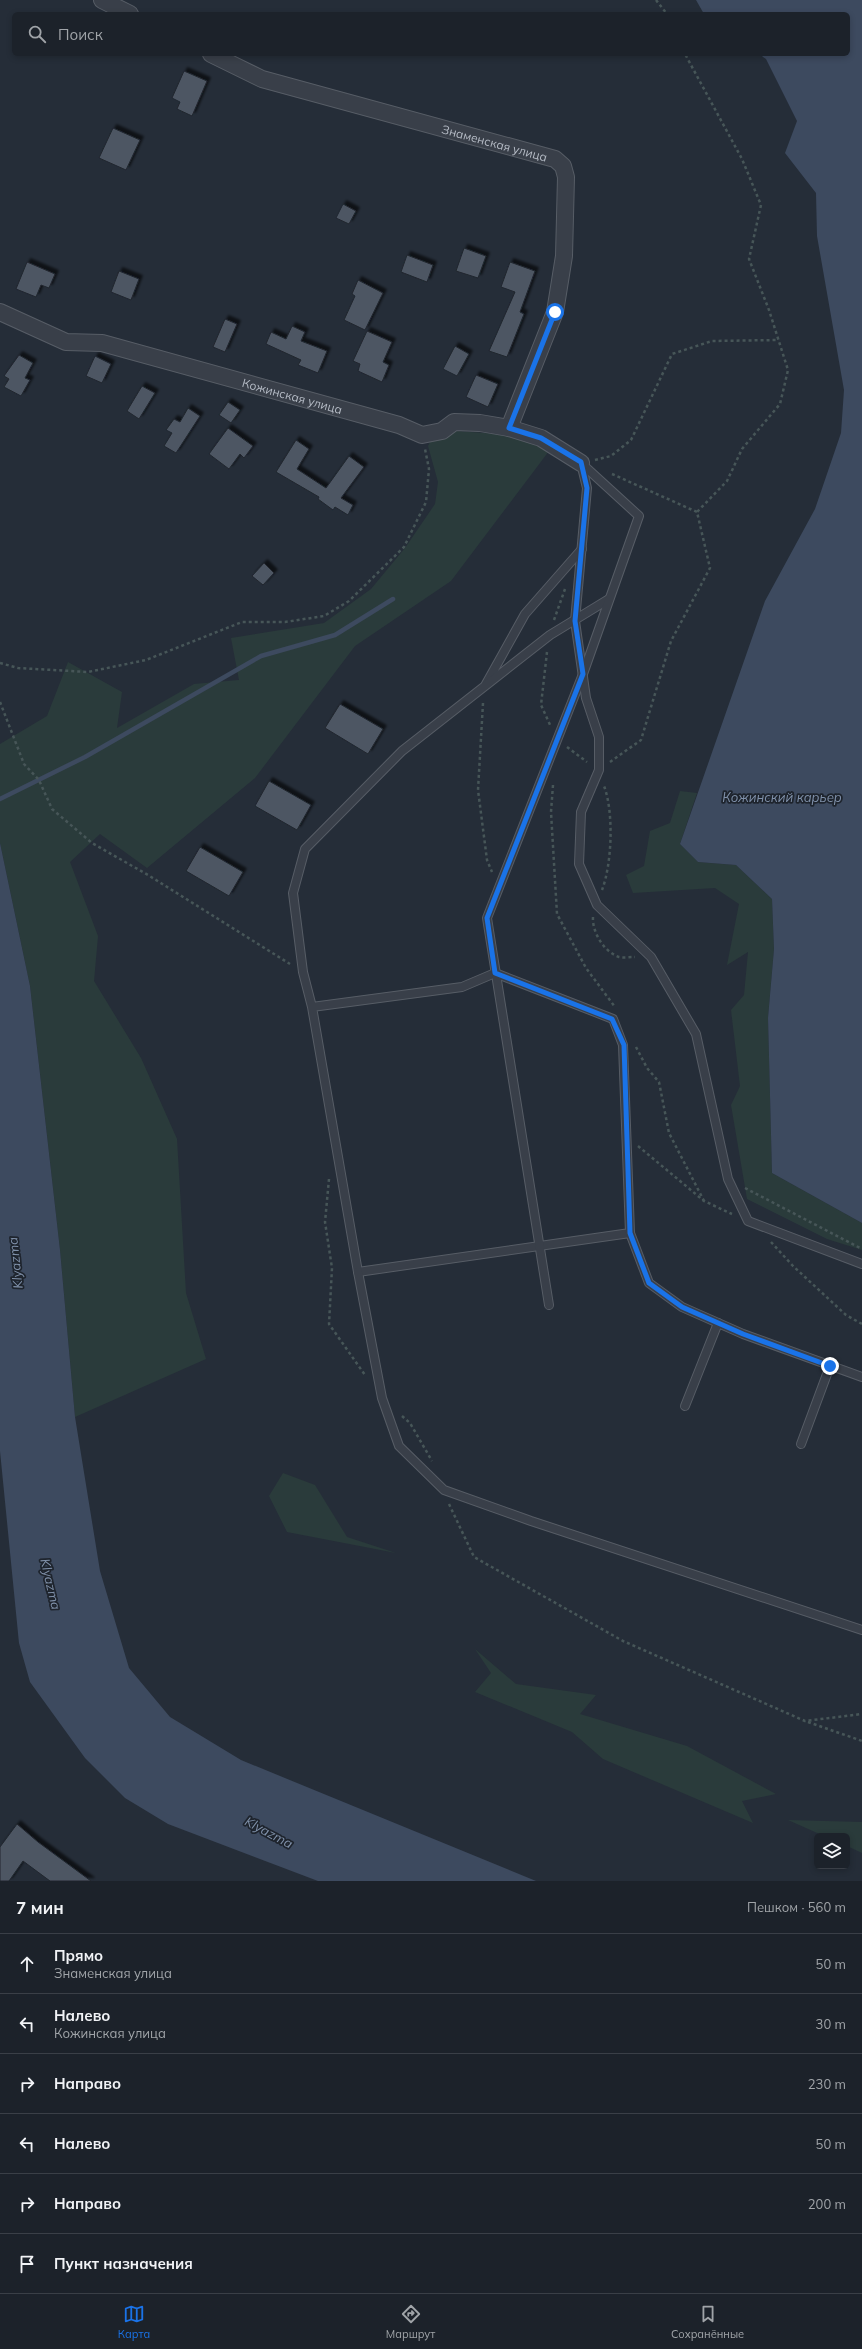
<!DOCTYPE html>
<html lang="ru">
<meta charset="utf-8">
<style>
body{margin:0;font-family:Mulish,sans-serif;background:#292f36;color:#f1f3f6}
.controls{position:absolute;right:12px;bottom:12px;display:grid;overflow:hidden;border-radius:6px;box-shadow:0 2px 6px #0003}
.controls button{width:36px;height:36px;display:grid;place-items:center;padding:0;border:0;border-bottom:1px solid #3a3f47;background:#1c222a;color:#f1f3f6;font:20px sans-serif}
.stop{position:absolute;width:12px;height:12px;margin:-9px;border:3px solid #1a73e8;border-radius:50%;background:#fff}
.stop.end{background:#1a73e8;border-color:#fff;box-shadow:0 1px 4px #0008}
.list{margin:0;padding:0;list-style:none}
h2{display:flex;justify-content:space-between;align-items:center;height:52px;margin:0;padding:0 16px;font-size:17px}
h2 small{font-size:13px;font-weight:400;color:#a0a4a8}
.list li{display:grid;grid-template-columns:26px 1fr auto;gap:12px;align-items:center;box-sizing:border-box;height:60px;padding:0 16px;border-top:1px solid #3a3f47}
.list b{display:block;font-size:15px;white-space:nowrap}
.list p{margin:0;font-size:13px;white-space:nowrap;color:#a0a4a8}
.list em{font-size:13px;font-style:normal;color:#a0a4a8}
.icon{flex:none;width:22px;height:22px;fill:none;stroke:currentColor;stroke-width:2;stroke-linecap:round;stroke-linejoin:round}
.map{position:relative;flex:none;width:862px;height:1881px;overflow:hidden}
.search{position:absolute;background:#1c222a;box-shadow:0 2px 6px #0003;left:12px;right:12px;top:12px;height:44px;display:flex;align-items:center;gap:10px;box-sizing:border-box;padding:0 14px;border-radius:6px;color:#a0a4a8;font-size:15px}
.sheet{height:412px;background:#1c222a}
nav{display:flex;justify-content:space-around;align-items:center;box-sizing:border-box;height:56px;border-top:1px solid #3a3f47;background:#1c222a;font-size:11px;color:#a0a4a8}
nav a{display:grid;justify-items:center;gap:2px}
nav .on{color:#1a73e8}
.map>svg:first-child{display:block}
.green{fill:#2a3b3b}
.water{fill:#3d4a5f}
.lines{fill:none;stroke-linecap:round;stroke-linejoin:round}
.stream{stroke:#3d4a5f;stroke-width:4.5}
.building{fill:#4e5763;stroke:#20262f;filter:url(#shadow)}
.lane-casing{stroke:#575d66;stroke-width:10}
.street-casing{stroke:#575d66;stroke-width:18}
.path{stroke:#475658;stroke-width:2.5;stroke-dasharray:3 3;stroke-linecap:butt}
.lane{stroke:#393f49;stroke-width:8}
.street{stroke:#393f49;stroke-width:16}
.route{stroke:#1a73e8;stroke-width:5}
.labels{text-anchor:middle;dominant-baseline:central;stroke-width:3.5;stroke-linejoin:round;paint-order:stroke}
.street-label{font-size:12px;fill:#b4bac4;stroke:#1e242d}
.water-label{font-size:13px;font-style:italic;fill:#7f90a9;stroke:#1e242d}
</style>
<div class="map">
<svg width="862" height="1881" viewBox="0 0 862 1881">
<defs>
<filter id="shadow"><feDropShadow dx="3.5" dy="-3.5" stdDeviation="1" flood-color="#0009"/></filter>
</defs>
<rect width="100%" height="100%" fill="#252d38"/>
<!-- green -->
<g class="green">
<polygon points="456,431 512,435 549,451 451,581 355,646 255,778 147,868 100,834 70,862 98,936 94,981 141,1058 177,1139 186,1293 206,1359 75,1417 60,1250 30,986 0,843 0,744 47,716 68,662 122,692 117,728 194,684 239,680 231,638 324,623 371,589 405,548 435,504 438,482 428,446 430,442"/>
<polygon points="680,791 697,793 680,844 698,862 736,865 772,899 774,949 768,1018 772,1173 862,1223 862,1250 827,1239 747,1199 731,1105 740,1086 731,1010 744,995 748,952 727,965 739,904 715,888 633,893 626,875 644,866 650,831 670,823"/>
<polygon points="283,1473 315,1485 347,1537 396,1553 287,1532 269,1496"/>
<polygon points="475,1649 516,1684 596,1695 580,1714 687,1746 776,1794 742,1801 753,1823 603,1759 572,1732 475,1692 491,1673"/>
<polygon points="788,1820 862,1822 862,1853 847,1846 847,1836 824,1836"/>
</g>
<!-- water -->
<g class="water">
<polygon points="696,0 862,0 862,1223 772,1173 768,1018 774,949 772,899 736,865 698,862 680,844 765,601 815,509 841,433 844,390 817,236 816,193 785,153 797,121 766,59 759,54 848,54 848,14 704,14"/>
<polygon points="0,843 30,986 60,1250 75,1417 100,1571 129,1668 170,1717 241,1760 536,1881 318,1881 168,1824 125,1798 85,1758 30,1682 19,1643 0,1451"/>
</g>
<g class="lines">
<!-- stream -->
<polyline class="stream" points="0,799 85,757 261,656 335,635 393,599"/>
</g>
<!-- building -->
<g class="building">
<polygon points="184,71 207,81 192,116 177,109 180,102 172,98"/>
<polygon points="113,128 140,140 126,170 99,158"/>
<polygon points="343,204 356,211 349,224 336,218"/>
<polygon points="464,248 486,256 478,278 456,271"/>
<polygon points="407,255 433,265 427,282 401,272"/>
<polygon points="27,262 55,274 49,288 41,285 36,297 16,289"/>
<polygon points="510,262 535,271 520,312 524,314 507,357 489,351 515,292 501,287"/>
<polygon points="119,271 139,279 131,300 111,292"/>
<polygon points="358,280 383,293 365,330 344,320 355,296 352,294"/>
<polygon points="225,319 237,324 225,352 213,347"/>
<polygon points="292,326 305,332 301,341 327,351 318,373 298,365 301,360 266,344 271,332 286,339"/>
<polygon points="367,331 392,342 383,362 389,365 382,382 358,371 360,364 353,361"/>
<polygon points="455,346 469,354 457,376 443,369"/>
<polygon points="19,355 33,363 25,378 30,380 21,396 4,387 9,379 4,376"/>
<polygon points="95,356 111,364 102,383 86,376"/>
<polygon points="476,375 498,384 488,407 466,397"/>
<polygon points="142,386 155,393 139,419 127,411"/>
<polygon points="228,402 240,410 231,423 219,415"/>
<polygon points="188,408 200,416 176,453 164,446 172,433 166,430 174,419 180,422"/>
<polygon points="228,428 253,446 244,458 240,454 229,469 209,454"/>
<polygon points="296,440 309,449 297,469 326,488 349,456 364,467 341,498 353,505 348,515 335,507 333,510 318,499 319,497 276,472"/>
<polygon points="264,563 274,573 263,585 252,576"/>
<polygon points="340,704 383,729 368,754 325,728"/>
<polygon points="269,781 311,805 297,830 255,806"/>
<polygon points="200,847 243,872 229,896 186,871"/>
<polygon points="17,1824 38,1842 91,1881 50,1881 23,1861 9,1881 0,1881 0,1847"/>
</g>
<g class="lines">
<!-- lane casing -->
<g class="lane-casing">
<g id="lane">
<polyline points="581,463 587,488 575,621 586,698 599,737 599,770 581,812 579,864 597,905 651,957 696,1034 728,1179 748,1221 862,1264"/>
<polyline points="486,684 525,614 582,549"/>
<polyline points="312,1007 462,987 495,973 613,1019 623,1045 630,1233 358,1272 312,1007 303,972 293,893 305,849 402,751 550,635 609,599"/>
<polyline points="630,1233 649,1283 682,1307 743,1334 862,1377"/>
<polyline points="358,1272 382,1398 399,1446 444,1490 531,1521 862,1630"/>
<polyline points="549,1305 487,918 583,674 639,516 581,463"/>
<polyline points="685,1406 718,1323"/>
<polyline points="801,1444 830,1366"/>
</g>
</g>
<!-- street casing -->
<g class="street-casing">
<g id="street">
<polyline points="102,0 130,14"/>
<path id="s1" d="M211,54L262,79L555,159L563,166L566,177L564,256L555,312L509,428"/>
<path id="s2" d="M0,312L66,342L102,343L399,425L422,435L442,431L454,422L480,423L509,428L541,438L581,463"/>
</g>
</g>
<!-- path -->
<g class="path">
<polyline points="656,0 667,14"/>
<polyline points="595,460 611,456 631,440 672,354 712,341 778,340"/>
<polyline points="612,474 697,512"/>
<polyline points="554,620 565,589"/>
<polyline points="547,652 541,705 551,727"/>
<polyline points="0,663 18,668 88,672 146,660 242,622 285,622 324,616 349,601 404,547 426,502 429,469 425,449"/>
<polyline points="0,702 24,764 39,780 52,809 92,843 148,875 290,964"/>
<polyline points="483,703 478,790 487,860 492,872"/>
<polyline points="567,747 587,762"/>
<polyline points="610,762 641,740 671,641 710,568 697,512 727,481 742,449 780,404 788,370 769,310 749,259 761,205 742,159 685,54"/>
<polyline points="553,785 551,812 557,914 586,968 615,1007"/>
<path d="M602,890C612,864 614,812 604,786"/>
<path d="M593,917C592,932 604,952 619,957C624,958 630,957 635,957"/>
<polyline points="636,1047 647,1068 659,1082 669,1133 704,1201"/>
<polyline points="638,1146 704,1201 732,1214"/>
<polyline points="329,1179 325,1222 332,1268 329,1324 365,1375"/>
<polyline points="745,1188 862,1249"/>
<polyline points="771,1242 793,1266 846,1315 862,1324"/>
<polyline points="402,1416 410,1423 432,1461"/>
<polyline points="449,1504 474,1557 623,1641 805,1721 862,1714"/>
<polyline points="808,1722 862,1741"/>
</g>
<!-- lane -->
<use href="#lane" class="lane"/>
<!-- street -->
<use href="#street" class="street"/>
</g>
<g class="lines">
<!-- route -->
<polyline class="route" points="555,312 509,428 541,438 581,462 587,488 575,621 583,674 487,918 495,973 612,1019 624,1045 630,1233 649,1283 682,1307 743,1334 830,1366"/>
</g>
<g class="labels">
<!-- street labels -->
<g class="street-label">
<text stroke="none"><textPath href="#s1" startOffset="298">Знаменская улица</textPath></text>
<text stroke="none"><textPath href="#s2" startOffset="306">Кожинская улица</textPath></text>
</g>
<!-- water labels -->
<g class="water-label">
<text x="782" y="797">Кожинский карьер</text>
<text transform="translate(15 1263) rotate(-96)">Klyazma</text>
<text transform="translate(51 1584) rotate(77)">Klyazma</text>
<text transform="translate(269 1832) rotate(28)">Klyazma</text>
</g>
</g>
</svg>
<div class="controls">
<button><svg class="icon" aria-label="layers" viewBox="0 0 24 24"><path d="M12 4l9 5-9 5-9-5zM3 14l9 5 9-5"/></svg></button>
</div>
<div class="stop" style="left:555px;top:312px"></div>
<div class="stop end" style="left:830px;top:1366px"></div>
<div class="search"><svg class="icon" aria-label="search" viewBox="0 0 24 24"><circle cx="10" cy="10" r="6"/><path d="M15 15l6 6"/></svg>Поиск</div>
</div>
<section class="sheet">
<h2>7 мин<small>Пешком · 560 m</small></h2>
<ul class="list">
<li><svg class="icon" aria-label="ahead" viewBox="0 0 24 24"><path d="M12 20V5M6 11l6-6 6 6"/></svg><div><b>Прямо</b><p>Знаменская улица</p></div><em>50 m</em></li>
<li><svg class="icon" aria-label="left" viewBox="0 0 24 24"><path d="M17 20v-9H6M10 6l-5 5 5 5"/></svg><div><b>Налево</b><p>Кожинская улица</p></div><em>30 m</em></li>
<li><svg class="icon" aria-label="right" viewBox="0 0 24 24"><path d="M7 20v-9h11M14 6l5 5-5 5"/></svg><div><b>Направо</b></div><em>230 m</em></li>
<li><svg class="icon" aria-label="left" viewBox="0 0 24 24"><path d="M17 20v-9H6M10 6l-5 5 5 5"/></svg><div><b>Налево</b></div><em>50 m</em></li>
<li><svg class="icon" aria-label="right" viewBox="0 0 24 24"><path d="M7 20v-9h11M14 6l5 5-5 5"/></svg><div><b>Направо</b></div><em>200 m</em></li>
<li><svg class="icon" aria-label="arrive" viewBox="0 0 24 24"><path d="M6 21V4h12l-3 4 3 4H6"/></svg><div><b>Пункт назначения</b></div></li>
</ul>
</section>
<nav>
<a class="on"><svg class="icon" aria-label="map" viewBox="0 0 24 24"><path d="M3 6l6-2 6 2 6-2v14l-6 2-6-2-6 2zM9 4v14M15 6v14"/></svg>Карта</a>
<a><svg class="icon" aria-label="directions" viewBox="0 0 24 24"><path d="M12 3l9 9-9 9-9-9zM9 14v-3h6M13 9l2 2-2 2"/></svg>Маршрут</a>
<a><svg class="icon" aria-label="saved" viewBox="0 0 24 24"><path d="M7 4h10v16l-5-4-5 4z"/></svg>Сохранённые</a>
</nav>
